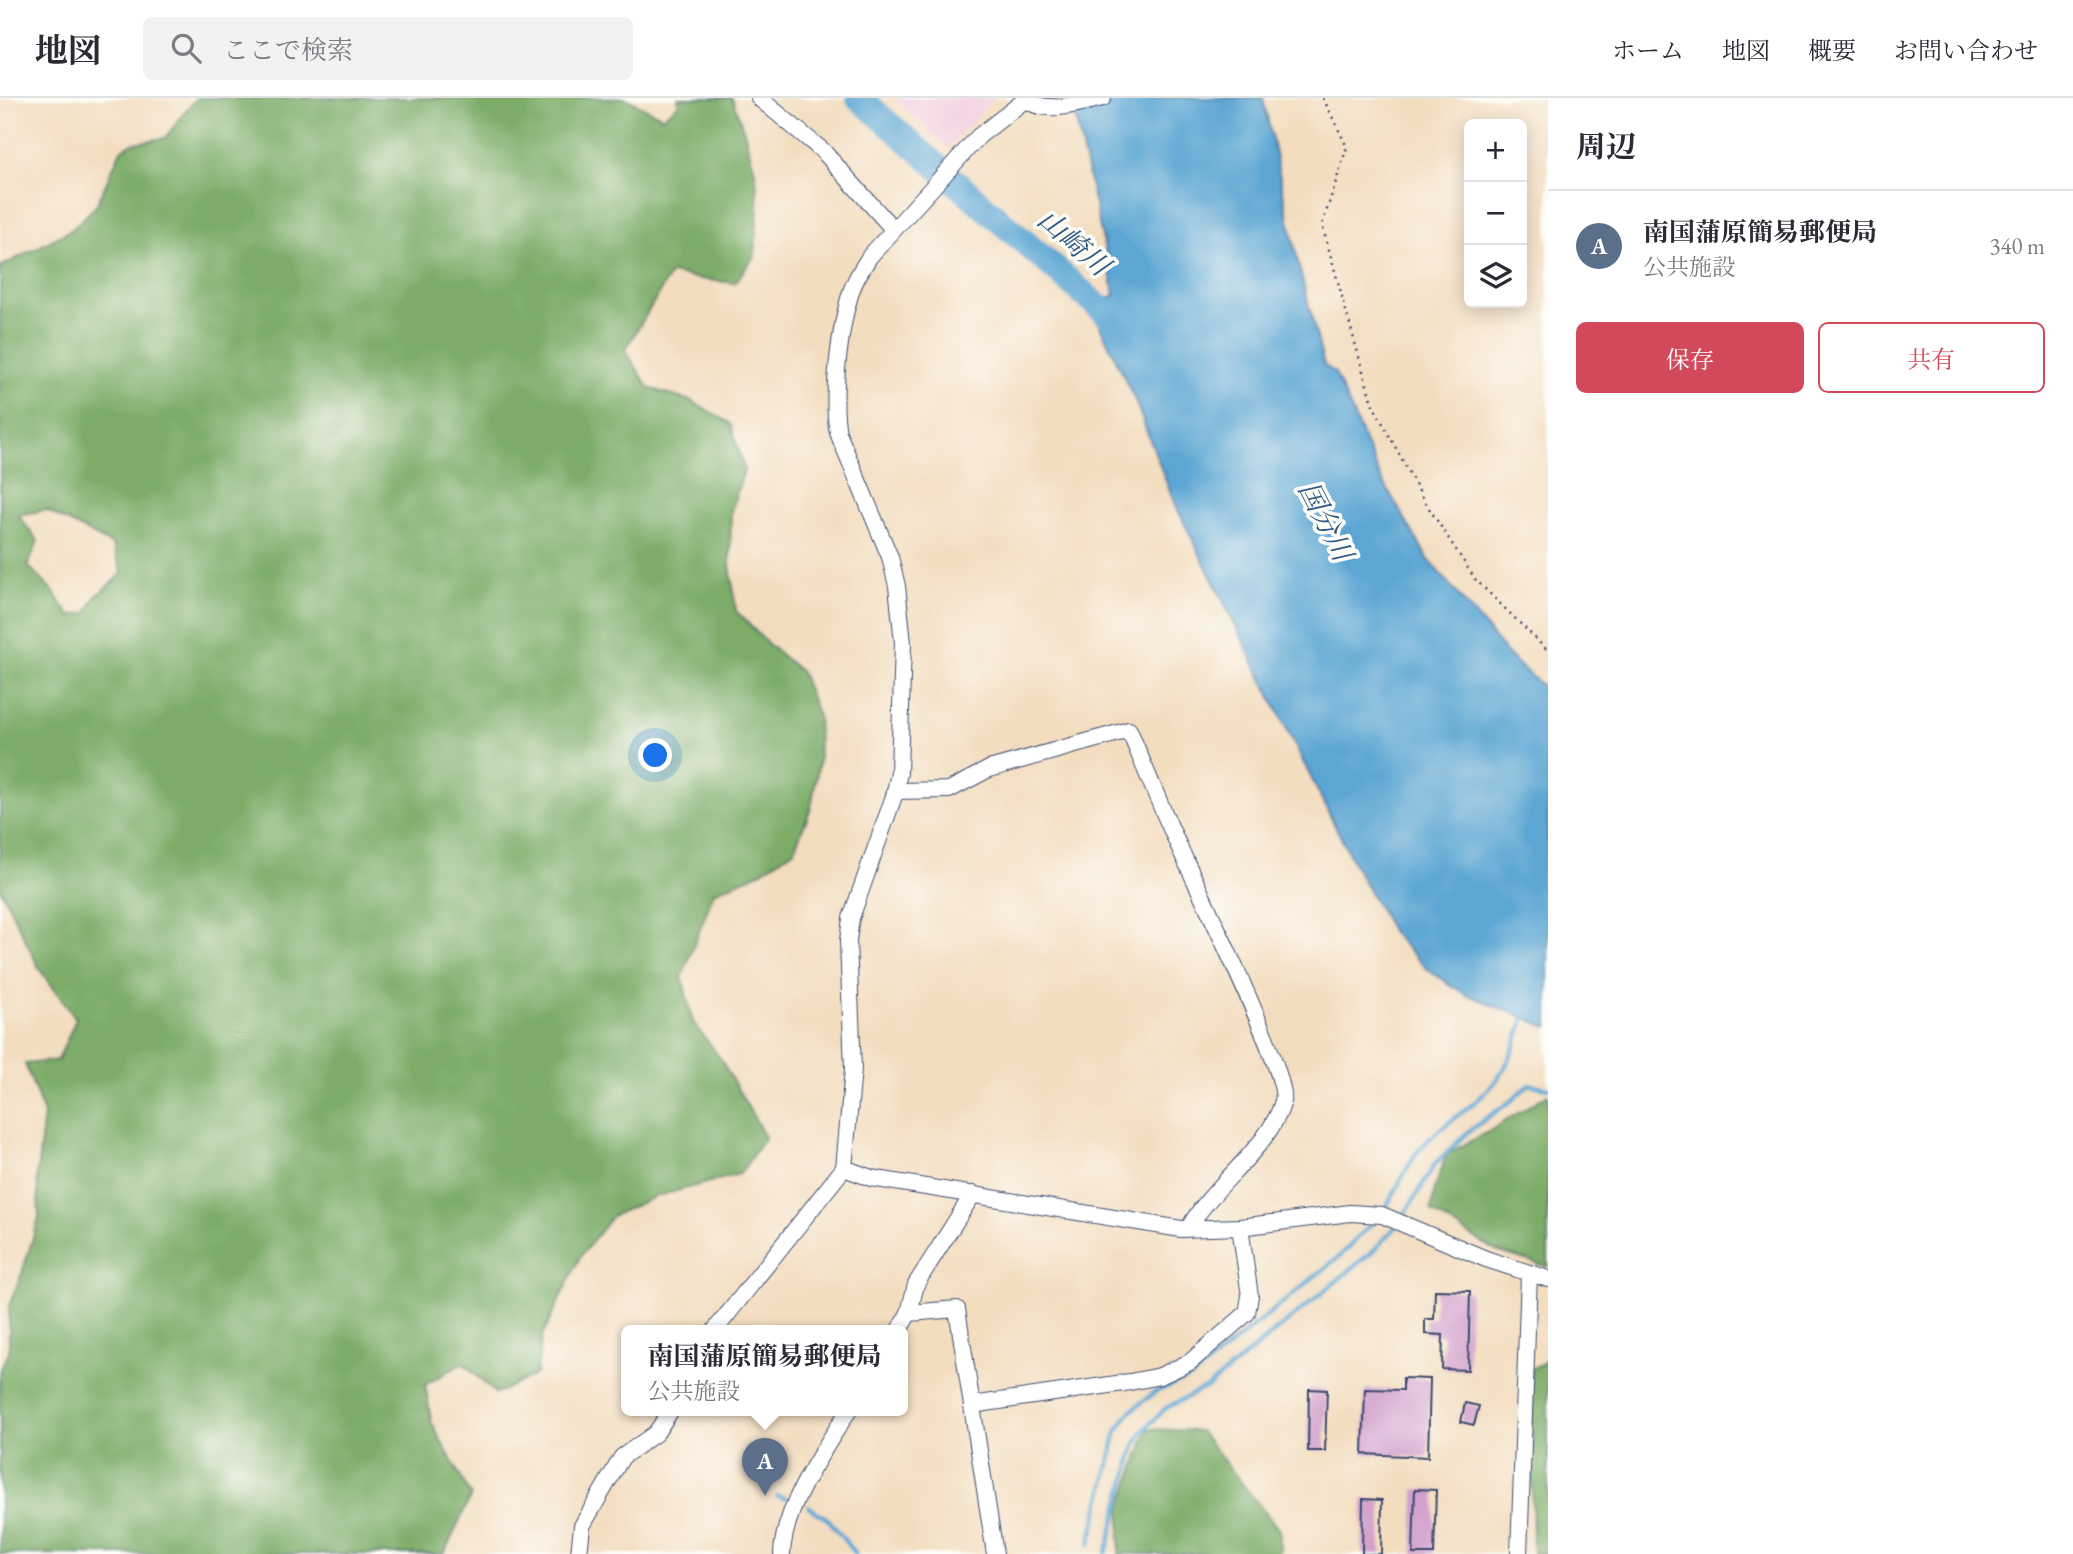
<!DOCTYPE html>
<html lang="ja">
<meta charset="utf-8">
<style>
body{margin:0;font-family:"EB Garamond","Noto Serif JP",serif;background:#f2f2f3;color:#2b2b33}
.controls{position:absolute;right:21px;top:21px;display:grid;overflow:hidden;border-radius:10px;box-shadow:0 4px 18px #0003}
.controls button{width:63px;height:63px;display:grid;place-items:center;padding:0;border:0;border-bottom:2px solid #e1e1e2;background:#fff;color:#2b2b33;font:35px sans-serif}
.you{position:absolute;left:656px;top:658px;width:24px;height:24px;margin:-18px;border:5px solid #fff;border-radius:50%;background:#1a73e8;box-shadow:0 0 0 10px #1a73e833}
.badge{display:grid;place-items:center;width:46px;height:46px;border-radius:50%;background:#d1495b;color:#fff;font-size:23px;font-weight:700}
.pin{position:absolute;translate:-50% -58px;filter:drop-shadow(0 2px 4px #0008)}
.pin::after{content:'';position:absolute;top:37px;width:24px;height:21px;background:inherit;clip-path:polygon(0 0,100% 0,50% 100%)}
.popup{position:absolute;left:621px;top:1227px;width:287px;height:91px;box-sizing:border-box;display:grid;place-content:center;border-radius:10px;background:#fff;filter:drop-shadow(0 2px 5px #0005);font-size:23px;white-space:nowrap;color:#7c7c81}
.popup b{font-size:26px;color:#2b2b33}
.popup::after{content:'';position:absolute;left:50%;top:100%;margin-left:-14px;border:14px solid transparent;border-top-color:#fff}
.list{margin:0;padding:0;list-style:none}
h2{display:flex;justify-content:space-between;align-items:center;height:91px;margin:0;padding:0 28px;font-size:30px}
h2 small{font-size:23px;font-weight:400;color:#7c7c81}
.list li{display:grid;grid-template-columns:46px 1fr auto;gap:21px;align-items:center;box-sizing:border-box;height:112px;padding:0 28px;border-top:2px solid #e1e1e2}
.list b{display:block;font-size:26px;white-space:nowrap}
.list p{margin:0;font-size:23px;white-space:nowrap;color:#7c7c81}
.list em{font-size:23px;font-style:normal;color:#7c7c81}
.actions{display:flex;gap:14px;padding:21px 28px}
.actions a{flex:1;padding:16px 0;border:2px solid #d1495b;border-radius:10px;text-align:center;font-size:24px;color:#d1495b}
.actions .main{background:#d1495b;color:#fff}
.icon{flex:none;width:38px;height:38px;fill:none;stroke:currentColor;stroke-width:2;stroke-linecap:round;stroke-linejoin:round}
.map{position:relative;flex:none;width:1548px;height:1456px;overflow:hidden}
header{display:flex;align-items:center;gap:42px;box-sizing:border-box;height:98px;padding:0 35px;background:#fff;border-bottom:2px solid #e1e1e2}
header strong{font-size:33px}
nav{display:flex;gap:38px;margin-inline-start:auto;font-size:24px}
.search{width:490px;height:63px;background:#f2f2f3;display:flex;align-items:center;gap:18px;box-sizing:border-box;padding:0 24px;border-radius:10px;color:#7c7c81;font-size:26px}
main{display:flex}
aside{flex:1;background:#fff}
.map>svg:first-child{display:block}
.built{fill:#f3cfe0}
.forest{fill:#7bac67;stroke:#4b6e62;stroke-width:2;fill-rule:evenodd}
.water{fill:#5ba6d3;stroke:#3b6a98;stroke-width:2}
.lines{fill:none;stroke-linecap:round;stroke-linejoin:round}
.stream{stroke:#5ba6d3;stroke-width:4.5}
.river{stroke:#5ba6d3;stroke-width:26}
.building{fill:#d2a0cc}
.minor-casing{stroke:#3b496d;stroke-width:18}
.path{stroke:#3b496d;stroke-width:2.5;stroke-dasharray:2 5;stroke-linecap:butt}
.minor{stroke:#fff;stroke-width:16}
.labels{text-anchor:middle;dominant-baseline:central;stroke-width:7;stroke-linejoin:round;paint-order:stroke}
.water-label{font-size:28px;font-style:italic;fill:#315987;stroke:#fdfcf7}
</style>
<header>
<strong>地図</strong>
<div class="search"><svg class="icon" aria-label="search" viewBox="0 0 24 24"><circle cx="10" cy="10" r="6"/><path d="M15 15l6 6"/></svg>ここで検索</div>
<nav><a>ホーム</a><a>地図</a><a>概要</a><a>お問い合わせ</a></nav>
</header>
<main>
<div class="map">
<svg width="1548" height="1456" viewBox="0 0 1548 1456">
<rect width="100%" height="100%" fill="#fdfcf7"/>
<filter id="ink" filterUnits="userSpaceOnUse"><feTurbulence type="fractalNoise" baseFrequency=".0143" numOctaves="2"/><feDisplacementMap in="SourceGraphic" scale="14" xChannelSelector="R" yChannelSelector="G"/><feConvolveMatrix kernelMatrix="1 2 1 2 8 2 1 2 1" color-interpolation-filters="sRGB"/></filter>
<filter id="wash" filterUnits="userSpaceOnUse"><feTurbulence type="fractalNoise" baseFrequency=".00686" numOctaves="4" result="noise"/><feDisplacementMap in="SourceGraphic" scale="28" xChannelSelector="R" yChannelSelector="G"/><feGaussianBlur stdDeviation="1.57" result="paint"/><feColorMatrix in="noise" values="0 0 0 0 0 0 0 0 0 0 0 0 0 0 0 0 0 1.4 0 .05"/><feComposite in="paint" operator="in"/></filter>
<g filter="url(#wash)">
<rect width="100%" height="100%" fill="#f3ddbf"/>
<!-- built -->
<polygon class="built" points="893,0 994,0 948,50"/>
<!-- forest -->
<g class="forest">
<path d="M196,0H625L663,19L678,7V0H732L744,33L756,77L758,112L754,159L735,185L700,181L671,175L625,252L649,290L691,303L731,326L744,372L731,413L730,467L736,513L767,545L801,574L818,618L819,664L811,710L794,752L757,776L714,794L682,879L693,924L720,960L765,1039L740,1076L654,1099L612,1118L580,1159L542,1238L536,1276L496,1296L463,1265L425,1287L432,1326L471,1398L444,1456H0V1271L9,1255V1208L22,1175L39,1120L37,1076L44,1016L25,966L58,962L76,921L40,872L0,790V169L71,132L96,108L121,52L133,45L165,40ZM46,412L113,447L122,476L95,499L87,515L70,518L51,491L28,468L38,443L18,417Z"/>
<polygon points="1548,996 1548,1169 1496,1153 1431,1113 1435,1090 1447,1056 1488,1034"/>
<polygon points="1548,1262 1548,1456 1533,1456 1531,1271"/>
<polygon points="1148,1331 1200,1333 1280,1433 1280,1456 1119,1456 1121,1410"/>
</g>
<!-- water -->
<polygon class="water" points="1071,0 1263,0 1299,169 1324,267 1335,275 1380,378 1428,461 1508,557 1548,593 1548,929 1465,896 1428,872 1393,836 1354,766 1174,404 1134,300 1100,228 1107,201 1115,197"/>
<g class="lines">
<!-- stream -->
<g class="stream">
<path d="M1382,1114C1397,1096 1403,1072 1418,1053C1440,1026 1478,1008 1498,980C1512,962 1518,937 1526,915"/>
<polyline points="1402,1121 1435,1066 1469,1033 1512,1002 1529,986 1548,990"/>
<polyline points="777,1398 785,1400"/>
<polyline points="809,1409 829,1422 855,1456"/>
<polyline points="1090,1446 1117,1333 1130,1314 1155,1294 1193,1278 1341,1157 1376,1121"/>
<polyline points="1106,1456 1135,1347 1143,1333 1166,1310 1209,1288 1373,1153 1397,1128"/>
</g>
<!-- river -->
<polyline class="river" points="859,0 1131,237"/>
</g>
<g id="blocks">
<!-- building -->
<g class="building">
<polygon points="1435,1192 1470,1193 1468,1272 1442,1271 1443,1237 1425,1236 1425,1221 1434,1221"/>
<polygon points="1403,1280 1430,1281 1428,1359 1363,1356 1365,1291 1403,1292"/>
<polygon points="1309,1291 1327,1292 1325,1353 1308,1353"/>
<polygon points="1465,1305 1479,1308 1474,1327 1461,1324"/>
<polygon points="1415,1391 1436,1392 1434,1456 1413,1456"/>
<polygon points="1363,1401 1382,1402 1381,1456 1362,1456"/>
</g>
</g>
</g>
<g filter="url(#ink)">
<use href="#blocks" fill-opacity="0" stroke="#3b496d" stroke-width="2"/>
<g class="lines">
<!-- minor casing -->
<g class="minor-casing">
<g id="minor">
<polyline points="759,0 823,53 893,131"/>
<path d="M1024,0C1044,18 1080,5 1103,0"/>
<path d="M895,693L949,692L989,671L1129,632C1145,670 1160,707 1177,744C1194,783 1290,976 1283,1003C1271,1049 1211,1088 1189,1130"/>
<polyline points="844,1070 871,1080 1181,1131 1240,1129 1350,1115 1382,1117 1486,1161 1548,1181"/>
<polyline points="909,1215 957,1211 995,1456"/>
<path d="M715,1232L844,1070L853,971L848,843L851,820L894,698L899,675L903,545L897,488L890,459L838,335C831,299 840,226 852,191C856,179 863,169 870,158L979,38L1025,2"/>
<polyline points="899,1232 909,1215 916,1186 973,1096"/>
<polyline points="972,1307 1130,1284 1160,1278 1190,1264 1247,1215 1250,1198 1240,1129"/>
<polyline points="579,1456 582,1428 622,1359 656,1335 671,1312"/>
<path d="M782,1456C784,1408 823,1353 849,1312"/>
<polyline points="1519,1456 1529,1176"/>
</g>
</g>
<!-- path -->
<polyline class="path" points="1323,0 1347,49 1322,127 1372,305 1423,401 1475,481 1548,553"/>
<!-- minor -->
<use href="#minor" class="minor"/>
</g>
</g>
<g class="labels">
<!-- water labels -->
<g class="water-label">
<text transform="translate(1074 144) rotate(41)">山崎川</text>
<text transform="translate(1326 423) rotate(63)">国分川</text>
</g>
</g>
</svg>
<div class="controls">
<button>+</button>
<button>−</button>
<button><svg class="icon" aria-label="layers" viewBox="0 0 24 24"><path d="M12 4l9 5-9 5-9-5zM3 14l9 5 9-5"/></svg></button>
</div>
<div class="you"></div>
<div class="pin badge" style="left:765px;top:1398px;background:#5c6f8a">A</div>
<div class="popup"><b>南国蒲原簡易郵便局</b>公共施設</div>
</div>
<aside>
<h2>周辺<small></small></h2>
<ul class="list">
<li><span class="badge" style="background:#5c6f8a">A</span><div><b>南国蒲原簡易郵便局</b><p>公共施設</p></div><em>340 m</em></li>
</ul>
<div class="actions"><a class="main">保存</a><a>共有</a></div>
</aside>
</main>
